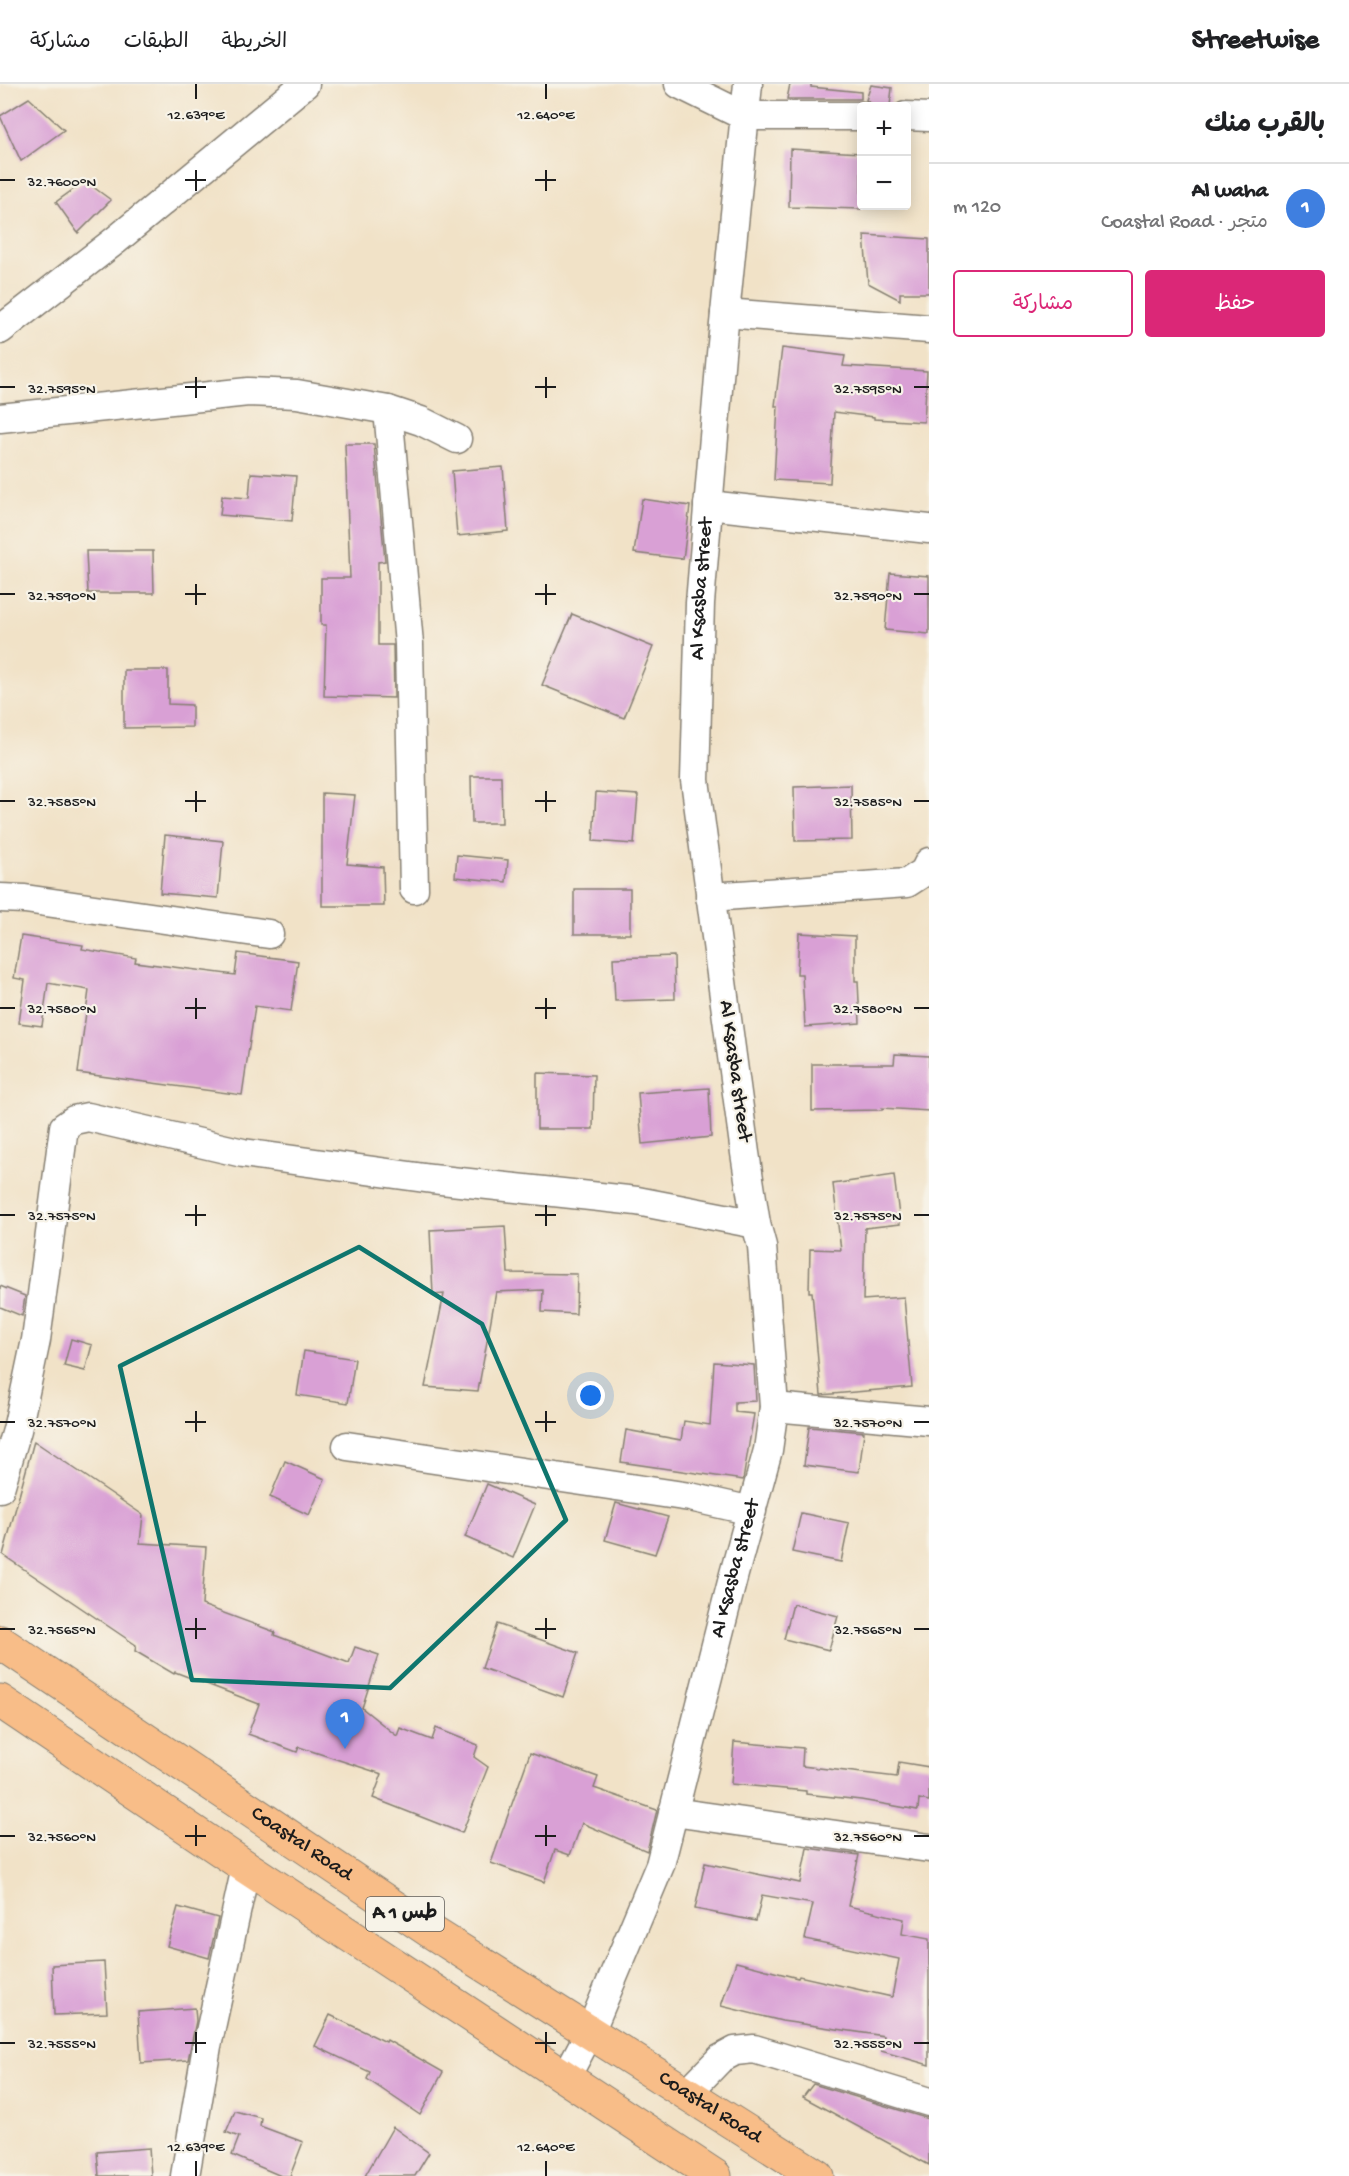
<!DOCTYPE html>
<html lang="ar">
<meta charset="utf-8">
<style>
body{margin:0;font-family:"Gochi Hand","Playpen Sans Arabic",sans-serif;background:#f6f6f6;color:#202124;direction:rtl}
.controls{position:absolute;right:18px;top:18px;display:grid;overflow:hidden;border-radius:6px;box-shadow:0 3px 15px #0003}
.controls button{width:54px;height:54px;display:grid;place-items:center;padding:0;border:0;border-bottom:2px solid #e0e0e0;background:#fff;color:#202124;font:30px sans-serif}
.you{position:absolute;left:591px;top:1312px;width:21px;height:21px;margin:-15px;border:4px solid #fff;border-radius:50%;background:#1a73e8;box-shadow:0 0 0 9px #1a73e833}
.badge{display:grid;place-items:center;width:39px;height:39px;border-radius:50%;background:#db2777;color:#fff;font-size:20px;font-weight:700}
.pin{position:absolute;translate:-50% -50px;filter:drop-shadow(0 2px 3px #0008)}
.pin::after{content:'';position:absolute;top:32px;width:21px;height:18px;background:inherit;clip-path:polygon(0 0,100% 0,50% 100%)}
.list{margin:0;padding:0;list-style:none}
h2{display:flex;justify-content:space-between;align-items:center;height:78px;margin:0;padding:0 24px;font-size:26px}
h2 small{font-size:20px;font-weight:400;color:#757577}
.list li{display:grid;grid-template-columns:39px 1fr auto;gap:18px;align-items:center;box-sizing:border-box;height:90px;padding:0 24px;border-top:2px solid #e0e0e0}
.list b{display:block;font-size:22px;white-space:nowrap}
.list p{margin:0;font-size:20px;white-space:nowrap;color:#757577}
.list em{font-size:20px;font-style:normal;color:#757577}
.actions{display:flex;gap:12px;padding:18px 24px}
.actions a{flex:1;padding:14px 0;border:2px solid #db2777;border-radius:6px;text-align:center;font-size:21px;color:#db2777}
.actions .main{background:#db2777;color:#fff}
.map{position:relative;flex:none;width:929px;height:2092px;overflow:hidden;direction:ltr}
header{display:flex;align-items:center;gap:36px;box-sizing:border-box;height:84px;padding:0 30px;background:#fff;border-bottom:2px solid #e0e0e0}
header strong{font-size:28px}
nav{display:flex;gap:33px;margin-inline-start:auto;font-size:21px}
main{display:flex}
aside{flex:1;background:#fff}
.map>svg:first-child{display:block}
.building{fill:#d9a0d5}
.lines{fill:none;stroke-linecap:round;stroke-linejoin:round}
.minor-casing{stroke:#867f72;stroke-width:31}
.highway-casing{stroke:#867f72;stroke-width:35}
.minor{stroke:#fff;stroke-width:28}
.highway{stroke:#f8bd88;stroke-width:33}
.marked{fill:none;stroke:#0f766e;stroke-width:4.5;stroke-linejoin:round}
.ticks{fill:none;stroke:#1c1c1c;stroke-width:2}
.labels{text-anchor:middle;dominant-baseline:central;stroke-width:4.5;stroke-linejoin:round;paint-order:stroke}
.shield{fill:#f7f3e8;stroke:#5e5c59;stroke-width:1.5}
.shield-label{font-size:20px;font-weight:bold;fill:#1c1c1c}
.street-label{font-size:21px;fill:#1c1c1c;stroke:#f7f3e8}
.ticks-label{font-size:15px;text-anchor:middle;fill:#1c1c1c;stroke:#f7f3e8;stroke-width:4.5;stroke-linejoin:round;paint-order:stroke}
</style>
<header>
<strong>Streetwise</strong>
<nav><a>الخريطة</a><a>الطبقات</a><a>مشاركة</a></nav>
</header>
<main>
<aside>
<h2>بالقرب منك<small></small></h2>
<ul class="list">
<li><span class="badge" style="background:#3f7fe0">1</span><div><b>Al waha</b><p>متجر · Coastal Road</p></div><em>120 m</em></li>
</ul>
<div class="actions"><a class="main">حفظ</a><a>مشاركة</a></div>
</aside>
<div class="map">
<svg width="929" height="2092" viewBox="0 0 929 2092">
<rect width="100%" height="100%" fill="#f7f3e8"/>
<filter id="ink" filterUnits="userSpaceOnUse"><feTurbulence type="fractalNoise" baseFrequency=".0167" numOctaves="2"/><feDisplacementMap in="SourceGraphic" scale="12" xChannelSelector="R" yChannelSelector="G"/><feConvolveMatrix kernelMatrix="1 2 1 2 8 2 1 2 1" color-interpolation-filters="sRGB"/></filter>
<filter id="wash" filterUnits="userSpaceOnUse"><feTurbulence type="fractalNoise" baseFrequency=".008" numOctaves="4" result="noise"/><feDisplacementMap in="SourceGraphic" scale="24" xChannelSelector="R" yChannelSelector="G"/><feGaussianBlur stdDeviation="1.35" result="paint"/><feColorMatrix in="noise" values="0 0 0 0 0 0 0 0 0 0 0 0 0 0 0 0 0 1.4 0 .05"/><feComposite in="paint" operator="in"/></filter>
<g filter="url(#wash)">
<rect width="100%" height="100%" fill="#f1e2c7"/>
<g id="blocks">
<!-- building -->
<g class="building">
<polygon points="790,0 811,0 811,3 861,8 861,15 787,15"/>
<polygon points="871,1 892,4 890,22 875,22 866,16"/>
<polygon points="29,14 64,46 21,77 0,32"/>
<polygon points="790,65 861,69 861,125 789,123"/>
<polygon points="85,97 111,116 78,149 56,118"/>
<polygon points="864,151 929,155 929,209 900,209 900,216 868,199"/>
<polygon points="782,264 845,272 843,282 927,287 924,338 874,335 874,333 834,328 830,399 774,396 778,322 775,322"/>
<polygon points="345,360 374,360 385,477 378,478 378,561 393,561 394,614 324,612 326,541 321,541 321,494 350,494"/>
<polygon points="503,383 508,447 457,452 452,387"/>
<polygon points="251,389 296,392 292,437 220,431 222,412 249,414"/>
<polygon points="642,415 690,422 683,475 634,469"/>
<polygon points="86,467 153,467 154,509 88,509"/>
<polygon points="890,489 929,492 929,550 885,546"/>
<polygon points="572,530 653,563 624,634 542,601"/>
<polygon points="124,586 168,586 168,620 192,621 192,643 124,644"/>
<polygon points="471,692 501,692 502,739 472,739"/>
<polygon points="851,701 852,756 795,757 794,703"/>
<polygon points="596,708 638,711 634,760 593,757"/>
<polygon points="322,709 355,711 347,780 383,783 384,822 322,822"/>
<polygon points="165,751 223,757 218,814 160,809"/>
<polygon points="457,771 508,776 506,798 455,793"/>
<rect x="574" y="805" width="56" height="45"/>
<polygon points="799,849 855,852 855,897 858,897 860,939 805,943 802,890 797,890"/>
<polygon points="21,852 83,861 82,865 136,874 135,878 235,891 238,869 298,877 291,927 255,922 242,1011 78,989 89,906 48,899 42,942 19,939 25,896 14,894"/>
<polygon points="674,872 675,915 615,917 613,874"/>
<polygon points="895,970 929,972 929,1027 882,1024 882,1026 812,1027 812,980 894,980"/>
<polygon points="537,989 594,991 593,1045 537,1045"/>
<polygon points="709,1004 711,1053 642,1060 638,1009"/>
<polygon points="894,1091 900,1140 865,1144 863,1216 904,1213 912,1303 821,1311 812,1208 809,1208 810,1165 841,1166 833,1100"/>
<polygon points="505,1142 508,1189 577,1190 576,1230 542,1228 543,1206 496,1208 478,1307 425,1303 444,1210 433,1211 430,1146"/>
<polygon points="0,1202 25,1212 22,1232 0,1223"/>
<polygon points="71,1255 92,1261 85,1287 64,1282"/>
<polygon points="304,1267 355,1275 348,1319 297,1311"/>
<polygon points="714,1278 754,1281 756,1317 735,1318 735,1328 754,1330 743,1396 621,1378 626,1346 681,1356 684,1337 710,1341"/>
<polygon points="809,1343 864,1348 859,1388 804,1381"/>
<polygon points="34,1357 143,1431 140,1459 206,1463 202,1521 275,1548 274,1551 349,1579 355,1563 379,1571 362,1624 397,1652 400,1644 432,1656 436,1644 478,1661 474,1673 488,1683 462,1749 373,1714 382,1690 299,1663 297,1668 248,1650 259,1620 175,1588 174,1590 135,1567 136,1561 3,1471"/>
<polygon points="285,1377 325,1395 309,1431 270,1413"/>
<polygon points="487,1400 535,1421 513,1474 465,1453"/>
<polygon points="616,1419 668,1433 655,1470 605,1456"/>
<polygon points="801,1429 849,1439 841,1478 792,1468"/>
<polygon points="793,1520 838,1532 829,1566 784,1555"/>
<polygon points="497,1540 578,1569 563,1613 482,1584"/>
<polygon points="734,1658 803,1664 802,1682 897,1693 899,1678 929,1683 929,1717 919,1715 918,1726 861,1716 806,1710 806,1707 731,1700"/>
<polygon points="530,1669 598,1693 594,1704 657,1726 647,1767 582,1739 570,1771 555,1766 544,1798 491,1779"/>
<polygon points="807,1764 859,1771 848,1822 904,1835 902,1850 929,1855 929,1981 881,1967 884,1952 782,1937 721,1922 736,1878 798,1894 799,1892 892,1913 899,1875 805,1855 813,1820 762,1811 756,1837 695,1825 705,1779 800,1799"/>
<polygon points="178,1823 218,1834 209,1874 167,1862"/>
<polygon points="104,1878 107,1929 54,1931 52,1881"/>
<polygon points="195,1924 196,1937 188,1976 141,1979 138,1928"/>
<polygon points="330,1931 386,1958 387,1956 443,1988 420,2031 367,1995 370,1988 315,1962"/>
<polygon points="813,2000 929,2035 929,2081 803,2013"/>
<polygon points="235,2027 261,2034 260,2042 303,2058 290,2092 281,2092 232,2071 239,2053 226,2048"/>
<polygon points="393,2043 429,2069 415,2092 365,2092"/>
<polygon points="149,2064 151,2092 99,2092 97,2068"/>
</g>
</g>
</g>
<g filter="url(#ink)">
<use href="#blocks" fill-opacity="0" stroke="#867f72" stroke-width="1.5"/>
<g class="lines">
<!-- minor casing -->
<g class="minor-casing">
<g id="minor">
<polyline points="679,0 744,32 862,32"/>
<polyline points="906,32 929,33"/>
<polyline points="725,229 929,245"/>
<polyline points="0,246 116,156 305,0"/>
<polyline points="388,326 409,560 414,805"/>
<polyline points="0,334 248,308 297,310 388,326 421,337 457,355"/>
<polyline points="708,421 929,445"/>
<polyline points="710,813 907,799 924,788 929,778"/>
<polyline points="0,814 25,815 269,850"/>
<polyline points="774,1323 929,1337"/>
<polyline points="347,1362 690,1413 752,1427"/>
<polyline points="0,1404 17,1346 36,1256 64,1043 74,1036 88,1033 243,1069 432,1095 637,1117 756,1140"/>
<polyline points="673,1728 929,1764"/>
<path id="s1" d="M566,1993L590,1948L660,1781L734,1490L768,1366L774,1323L762,1162L756,1140L745,1069L695,696L700,519L721,270L748,0"/>
<polyline points="687,2009 720,1975 735,1967 754,1965 929,2018"/>
<polyline points="185,2092 207,1962 246,1783"/>
</g>
</g>
<!-- highway casing -->
<g class="highway-casing">
<g id="highway">
<path id="s2" d="M0,1558L430,1847L817,2092"/>
<polyline points="0,1617 246,1783 715,2092"/>
</g>
</g>
<!-- minor -->
<use href="#minor" class="minor"/>
<!-- highway -->
<use href="#highway" class="highway"/>
</g>
</g>
<!-- marked area -->
<path class="marked" d="M359,1163L482,1240L566,1436L390,1604L192,1596L120,1282Z"/>
<!-- ticks -->
<path class="ticks" d="M196,0V15M546,0V15M196,86V107M546,86V107M0,96H15M185,96H206M535,96H556M196,293V314M546,293V314M0,303H15M185,303H206M535,303H556M914,303H929M196,500V521M546,500V521M0,510H15M185,510H206M535,510H556M914,510H929M196,707V728M546,707V728M0,717H15M185,717H206M535,717H556M914,717H929M196,914V935M546,914V935M0,924H15M185,924H206M535,924H556M914,924H929M196,1121V1142M546,1121V1142M0,1131H15M185,1131H206M535,1131H556M914,1131H929M196,1327V1348M546,1327V1348M0,1338H15M185,1338H206M535,1338H556M914,1338H929M196,1534V1555M546,1534V1555M0,1545H15M185,1545H206M535,1545H556M914,1545H929M196,1741V1762M546,1741V1762M0,1752H15M185,1752H206M535,1752H556M914,1752H929M196,1948V1969M546,1948V1969M0,1959H15M185,1959H206M535,1959H556M914,1959H929M196,2077V2092M546,2077V2092"/>
<g class="labels">
<!-- shield labels -->
<rect class="shield" x="366" y="1813" width="78" height="34" rx="4.5"/>
<g class="shield-label">
<text x="405" y="1830">A 1 طس</text>
</g>
<!-- street labels -->
<g class="street-label">
<text stroke="none"><textPath href="#s1" startOffset="1528">Al Ksasba street</textPath></text>
<text transform="translate(734 987) rotate(82)">Al Ksasba street</text>
<text stroke="none"><textPath href="#s1" startOffset="538">Al Ksasba street</textPath></text>
<text stroke="none"><textPath href="#s2" startOffset="363">Coastal Road</textPath></text>
<text stroke="none"><textPath href="#s2" startOffset="849">Coastal Road</textPath></text>
</g>
</g>
<g class="ticks-label">
<text x="196" y="35">12.639°E</text>
<text x="546" y="35">12.640°E</text>
<text x="62" y="102">32.7600°N</text>
<text x="62" y="309">32.7595°N</text>
<text x="868" y="309">32.7595°N</text>
<text x="62" y="516">32.7590°N</text>
<text x="868" y="516">32.7590°N</text>
<text x="62" y="722">32.7585°N</text>
<text x="868" y="722">32.7585°N</text>
<text x="62" y="929">32.7580°N</text>
<text x="868" y="929">32.7580°N</text>
<text x="62" y="1136">32.7575°N</text>
<text x="868" y="1136">32.7575°N</text>
<text x="62" y="1343">32.7570°N</text>
<text x="868" y="1343">32.7570°N</text>
<text x="62" y="1550">32.7565°N</text>
<text x="868" y="1550">32.7565°N</text>
<text x="62" y="1757">32.7560°N</text>
<text x="868" y="1757">32.7560°N</text>
<text x="62" y="1964">32.7555°N</text>
<text x="868" y="1964">32.7555°N</text>
<text x="196" y="2067">12.639°E</text>
<text x="546" y="2067">12.640°E</text>
</g>
</svg>
<div class="controls">
<button>+</button>
<button>−</button>
</div>
<div class="you"></div>
<div class="pin badge" style="left:345px;top:1665px;background:#3f7fe0">1</div>
</div>
</main>
